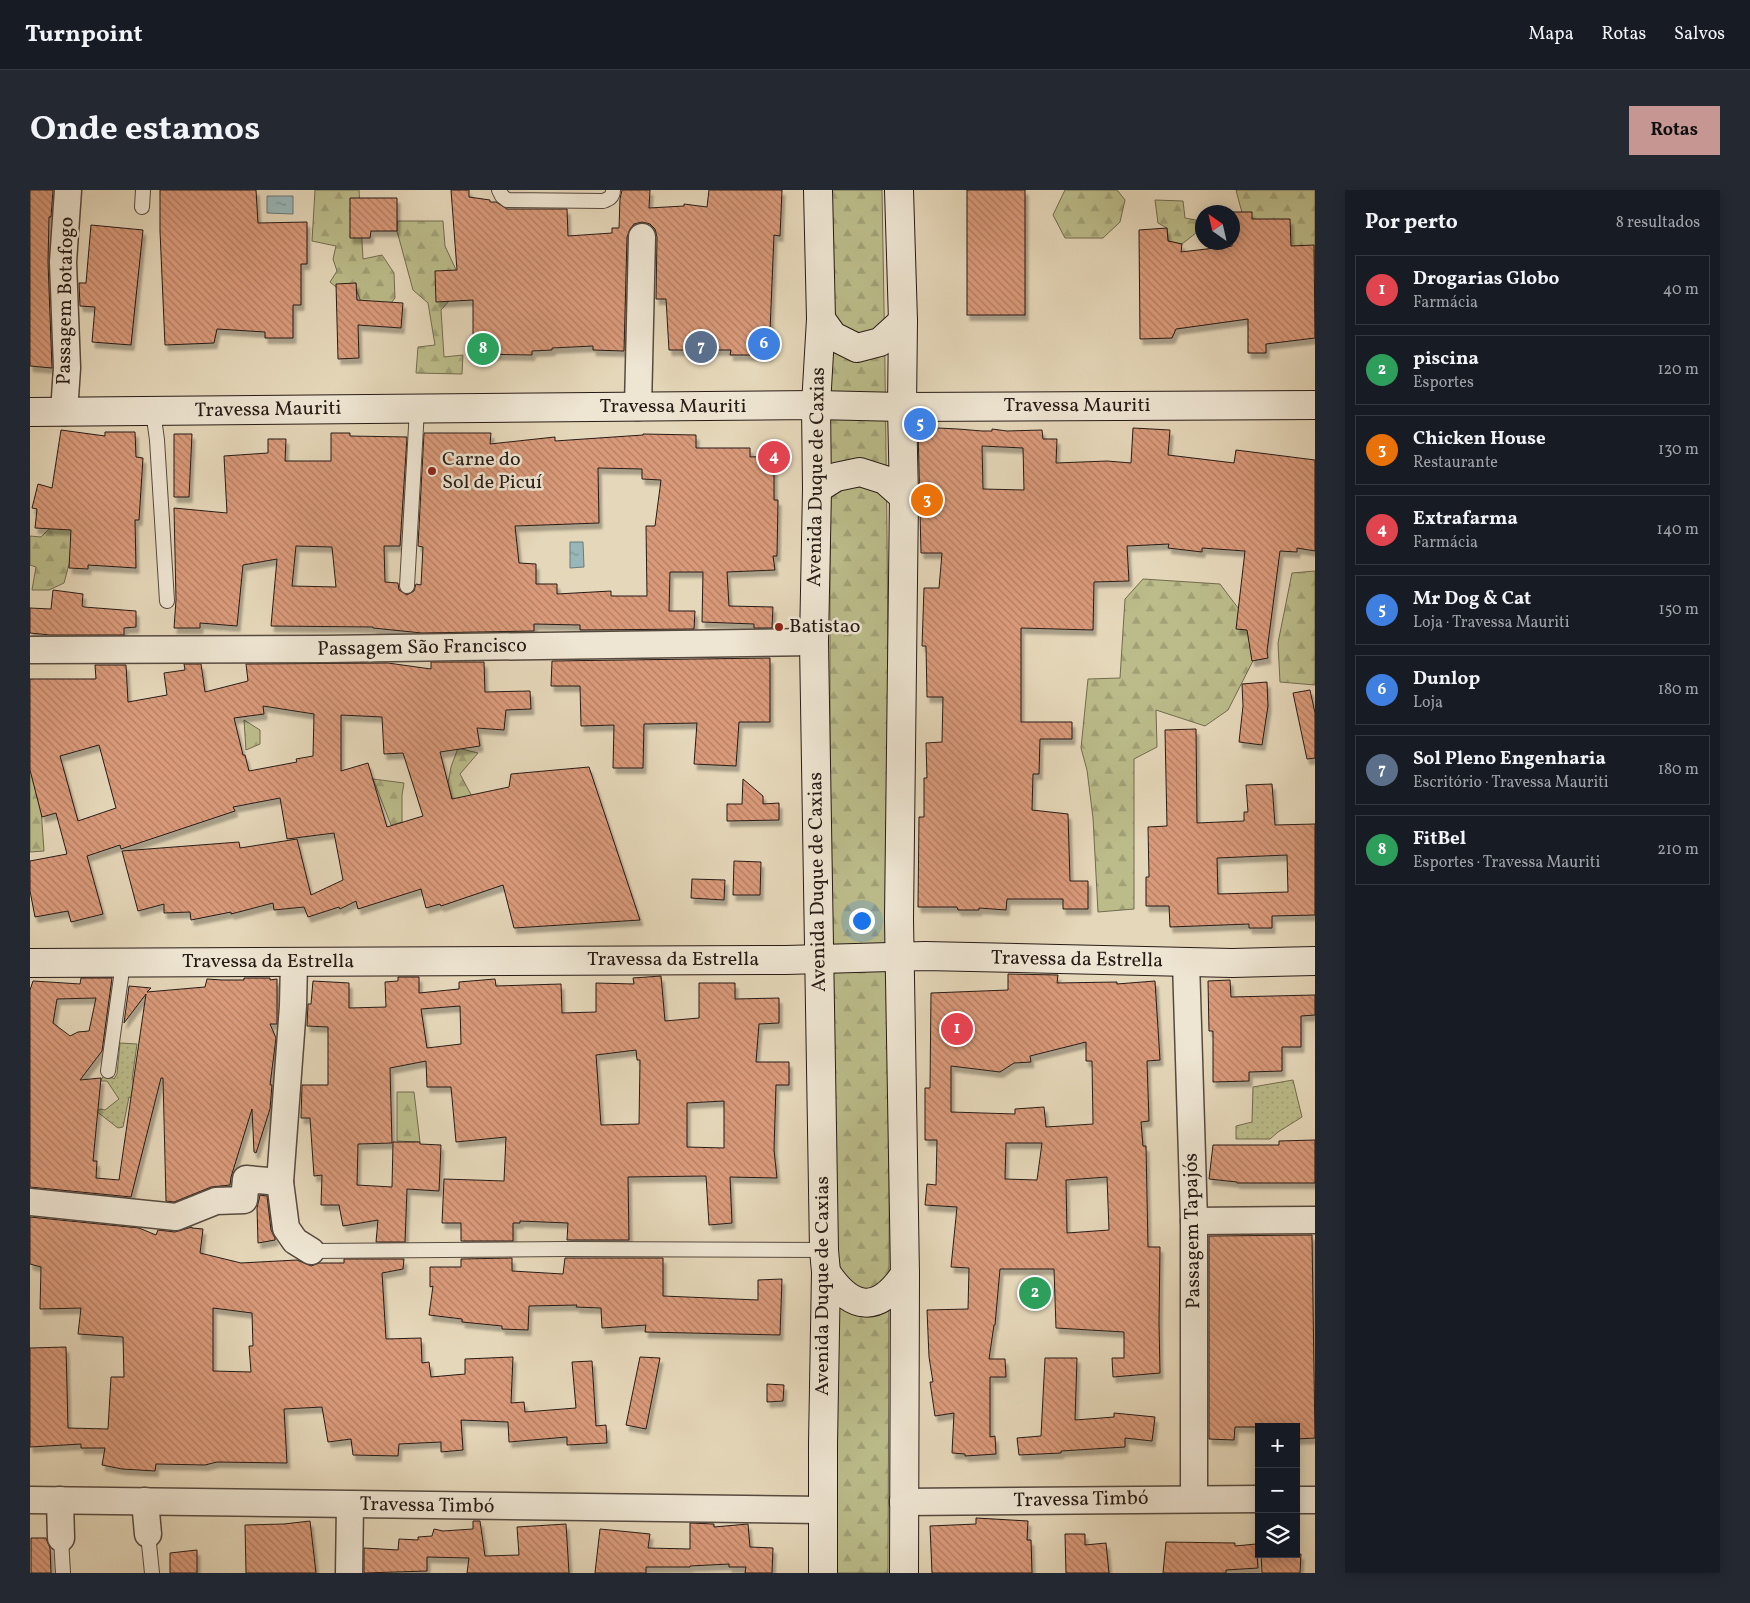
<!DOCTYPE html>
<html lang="pt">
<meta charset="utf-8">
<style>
body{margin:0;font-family:Vollkorn,serif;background:#242831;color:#f1f3f6}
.controls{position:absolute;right:15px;bottom:15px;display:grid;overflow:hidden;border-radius:0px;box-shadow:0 2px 12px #0003}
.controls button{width:45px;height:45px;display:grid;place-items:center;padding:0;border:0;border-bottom:1px solid #363941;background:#171b24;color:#f1f3f6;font:25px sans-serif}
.compass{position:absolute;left:1165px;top:15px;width:45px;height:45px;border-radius:50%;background:#171b24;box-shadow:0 2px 12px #0003;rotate:326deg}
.you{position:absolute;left:831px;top:730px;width:18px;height:18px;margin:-12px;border:4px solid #fff;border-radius:50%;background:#1a73e8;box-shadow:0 0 0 8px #1a73e833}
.badge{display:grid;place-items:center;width:32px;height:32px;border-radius:50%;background:#c59692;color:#fff;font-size:16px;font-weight:700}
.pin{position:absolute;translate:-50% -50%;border:2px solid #fff;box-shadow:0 1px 5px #0006}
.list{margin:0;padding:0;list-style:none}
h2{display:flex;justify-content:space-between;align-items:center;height:65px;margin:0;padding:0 20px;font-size:21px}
h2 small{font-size:16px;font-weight:400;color:#9ea1a6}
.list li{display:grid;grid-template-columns:32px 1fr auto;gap:15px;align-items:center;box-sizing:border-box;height:70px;margin:0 10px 10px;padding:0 10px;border:1px solid #363941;border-radius:0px}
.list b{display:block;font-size:19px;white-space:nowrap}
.list p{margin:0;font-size:16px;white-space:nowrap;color:#9ea1a6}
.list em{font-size:16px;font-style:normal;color:#9ea1a6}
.icon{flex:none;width:28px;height:28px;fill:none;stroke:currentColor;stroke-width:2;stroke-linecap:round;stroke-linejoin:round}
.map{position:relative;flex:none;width:1285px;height:1383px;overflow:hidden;border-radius:0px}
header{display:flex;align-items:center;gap:30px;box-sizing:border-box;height:70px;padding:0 25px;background:#171b24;border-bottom:1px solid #363941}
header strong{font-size:24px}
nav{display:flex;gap:28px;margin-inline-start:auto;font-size:18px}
.intro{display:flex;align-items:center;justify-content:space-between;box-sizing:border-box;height:120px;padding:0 30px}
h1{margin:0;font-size:35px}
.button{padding:12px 22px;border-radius:0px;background:#c59692;color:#111;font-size:18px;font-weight:700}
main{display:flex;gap:30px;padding:0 30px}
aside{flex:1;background:#171b24;border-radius:0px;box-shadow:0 2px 12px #0003}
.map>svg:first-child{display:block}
.grass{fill:url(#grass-dots);stroke:#716c50}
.forest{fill:url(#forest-firs);stroke:#716c50}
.water{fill:url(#water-ripples);stroke:#6b7978}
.building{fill:url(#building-back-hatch);stroke:#271b16;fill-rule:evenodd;filter:url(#shadow)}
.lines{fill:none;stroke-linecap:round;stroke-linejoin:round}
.lane-casing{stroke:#564a3f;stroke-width:16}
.street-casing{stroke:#564a3f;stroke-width:29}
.secondary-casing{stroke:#271b16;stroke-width:30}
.lane{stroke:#eee5d2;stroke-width:14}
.street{stroke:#eee5d2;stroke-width:26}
.secondary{stroke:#eee5d2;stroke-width:28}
.poi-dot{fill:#8f2418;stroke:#eee5d2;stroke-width:2}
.labels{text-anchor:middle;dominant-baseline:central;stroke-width:5;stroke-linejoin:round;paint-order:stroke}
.street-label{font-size:20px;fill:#271b16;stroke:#eee5d2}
.poi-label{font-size:20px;fill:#271b16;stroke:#eee5d2;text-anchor:start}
</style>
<header>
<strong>Turnpoint</strong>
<nav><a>Mapa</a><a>Rotas</a><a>Salvos</a></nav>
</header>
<div class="intro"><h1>Onde estamos</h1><a class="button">Rotas</a></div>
<main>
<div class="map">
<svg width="1285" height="1383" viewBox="0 0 1285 1383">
<defs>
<pattern id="grass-dots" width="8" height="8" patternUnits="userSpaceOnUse" patternTransform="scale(1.25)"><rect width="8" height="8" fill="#bbbc8a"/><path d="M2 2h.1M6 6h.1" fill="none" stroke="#a1a176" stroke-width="1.8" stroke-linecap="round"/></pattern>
<pattern id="forest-firs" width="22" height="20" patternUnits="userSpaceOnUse" patternTransform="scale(1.25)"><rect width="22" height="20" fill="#bbbc8a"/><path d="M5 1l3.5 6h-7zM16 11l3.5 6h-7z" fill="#a1a176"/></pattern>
<pattern id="water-ripples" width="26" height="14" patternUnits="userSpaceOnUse" patternTransform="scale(1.25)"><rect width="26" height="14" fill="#99b7b9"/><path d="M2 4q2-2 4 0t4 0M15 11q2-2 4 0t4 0" fill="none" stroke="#7d9495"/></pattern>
<pattern id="building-back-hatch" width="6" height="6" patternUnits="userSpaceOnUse" patternTransform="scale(1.25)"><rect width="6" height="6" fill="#da9a7a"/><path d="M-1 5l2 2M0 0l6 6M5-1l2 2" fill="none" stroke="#b17d63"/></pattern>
<filter id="shadow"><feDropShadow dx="3" dy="5.5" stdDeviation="1" flood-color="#0004"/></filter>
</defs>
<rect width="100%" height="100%" fill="#e5d7b9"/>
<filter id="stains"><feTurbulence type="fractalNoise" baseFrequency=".004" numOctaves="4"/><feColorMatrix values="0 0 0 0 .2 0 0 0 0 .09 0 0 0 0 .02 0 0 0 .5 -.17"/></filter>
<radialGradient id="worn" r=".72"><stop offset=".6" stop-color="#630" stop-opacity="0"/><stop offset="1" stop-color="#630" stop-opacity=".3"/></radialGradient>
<!-- grass -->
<g class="grass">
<polygon points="90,853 107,854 102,890 119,896 117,910 99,907 93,937 88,938 66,921 71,919 75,920 89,909 77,891 71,891 72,888 75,885 80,886 84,889 87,884"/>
<polygon points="1263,890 1272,927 1248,942 1240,949 1206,949 1206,936 1222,932 1223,897"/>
</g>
<!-- forest -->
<g class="forest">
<polygon points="285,0 329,0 333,69 352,65 364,83 365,108 361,113 331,112 326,99 326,93 306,97 300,92 307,81 303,69 306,56 282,51"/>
<path d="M797,0H852C861,461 860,922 858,1383H804L800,775V210Z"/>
<polygon points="1035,0 1087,0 1095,10 1090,32 1073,48 1035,48 1023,25"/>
<polygon points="1206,0 1285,0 1285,76 1271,87 1222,61"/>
<polygon points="1125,10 1153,11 1155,28 1166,30 1166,43 1152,54 1138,51 1137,38 1128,33"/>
<polygon points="367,31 413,31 415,56 433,95 411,120 414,167 433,165 432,184 386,183 388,157 405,155 398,113 383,100 367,41"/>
<polygon points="42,326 45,352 34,393 19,400 2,400 6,377 0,375 0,346 11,347 21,337"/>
<polygon points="1285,381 1285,495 1250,492 1248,453 1262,383"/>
<polygon points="1113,389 1190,394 1233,451 1198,520 1175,536 1126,520 1127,557 1104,569 1104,719 1068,722 1063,628 1057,580 1051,558 1058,489 1090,488 1095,409"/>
<polygon points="214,530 230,540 230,554 216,560"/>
<polygon points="6,547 14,661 0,662 0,548"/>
<polygon points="428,558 448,563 430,584 446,614 426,623 418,593 421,577"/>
<polygon points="343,589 374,593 372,605 372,632 361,635"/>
<polygon points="367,902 384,902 390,952 367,951"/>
</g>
<!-- water -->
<g class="water">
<polygon points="237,6 263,6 263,24 237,23"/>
<polygon points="540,352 553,352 554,377 540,378"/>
<polygon points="1013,1089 1012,1116 996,1116 997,1090"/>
</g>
<!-- building -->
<g class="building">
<polygon points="0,0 23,0 21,27 19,27 18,72 22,178 0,176"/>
<polygon points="130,0 226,0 228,33 277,32 277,74 271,74 271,115 263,115 263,148 235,148 235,142 187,139 184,153 135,155 130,41"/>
<polygon points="421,0 439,0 439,7 460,10 460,12 466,12 477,19 537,19 538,46 582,43 582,38 589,38 590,9 592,0 620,0 619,18 654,16 654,14 677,17 679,0 752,0 750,46 744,45 739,165 700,165 701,160 639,160 636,109 626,109 627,47 625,39 620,34 612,32 604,34 600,39 597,47 594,161 563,160 563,156 522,158 522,160 502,161 502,165 443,164 443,110 406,112 405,81 427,80"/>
<rect x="937" y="0" width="58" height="125"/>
<polygon points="320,8 367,8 367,41 341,41 340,48 320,48"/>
<polygon points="1202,22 1222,22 1222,29 1260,29 1261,56 1284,55 1285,148 1236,154 1236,163 1218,163 1218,129 1146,139 1142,148 1110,149 1109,40 1137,38 1138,51 1152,54 1151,62 1202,56"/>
<polygon points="61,35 113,40 101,155 62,152 65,117 50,116 49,93 56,93"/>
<polygon points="326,93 327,110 373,113 371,138 328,135 329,168 308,169 306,94"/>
<path d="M888,237L928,239L952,241H962V239L977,241L1012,240L1013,249H1027L1026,273L1077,271L1101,273L1103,238L1140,240L1138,265L1204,273L1206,260L1285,270V361L1267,358V362L1250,361L1237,461L1238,468L1222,471L1217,440L1206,439L1215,361L1172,358V362L1138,358L1139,354L1097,356L1099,391L1064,392L1063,440L991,438V532H1042V549H1010L1009,584H1003L1002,620L1038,624L1040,691H1058V719H1033V709H977L976,720L949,718V720H928L927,717H888L889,627H894V588H897L896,553L912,552L913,507H897L896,456H892L894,398H909L912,363H891ZM952,256L993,258L994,300L953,299Z"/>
<polygon points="31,240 75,246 75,242 105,242 106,267 113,268 109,330 105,330 106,378 58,375 58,379 39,378 41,340 5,338 7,319 2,318 8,294 22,298"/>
<path d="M301,243H320V246L377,247L370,356H354L355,392L368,393L369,400L377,405L384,401L386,394L391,395L393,357L388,356L394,243H461L460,254L525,247V251L613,245V244L666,245V258H720V267L744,266V310H748L747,366H743L745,380L697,382L699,416L743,417L742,438H724V434L672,432L673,382H640L639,421H665L664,439L550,440V435L504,434V441L392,443L343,438V437L241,436L247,369L213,375L207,436L170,433V438H144L146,410L144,318L197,323L194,266L238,263V249H256L255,271H301ZM568,278L612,279V289L631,290L625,336H616L617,406H581V401L527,404V394H506V374L489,373L485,336L569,333ZM266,356L302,357L306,397L262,396Z"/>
<polygon points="144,244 162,244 159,307 144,307"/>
<polygon points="23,400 53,404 52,416 54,417 106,421 106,437 94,438 94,445 20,445 0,443 0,418 21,419"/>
<polygon points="740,468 740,532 709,532 706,576 664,574 667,533 614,534 613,578 583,578 584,535 551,536 550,496 521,496 522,471"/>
<path d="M401,472H454L455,502L500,501L501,519L476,520L474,540L447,538L450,556L410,562L422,609L479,597L481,584L559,577L610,730L484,738L473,695L411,716L410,714L396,718L391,699L328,719L326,711L310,719L309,717L278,727L274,717L244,720L243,713L201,724V722L161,730L160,722L134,723V714L108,721L92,661L209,652L210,658L267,649L281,705L313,690L304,643L257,649L250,608L203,617L205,621L91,659L90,655L57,666L73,724L41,732L38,721L5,727L0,701V671L37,664L26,623L12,627L0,580V489H66L65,475H96L98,512L137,505L134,483L155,480L154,474H171L175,502L218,491L216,474L358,473L401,479ZM233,516L284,524L283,566L266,569L267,572L219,581L215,565H213L204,528L234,524ZM311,525L352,527L354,564L373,563L393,626L357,637L338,573L311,581ZM69,555L86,618L48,631L30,566Z"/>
<polygon points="1237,492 1238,516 1232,555 1209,552 1213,516 1212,494"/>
<polygon points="1280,500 1285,523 1285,568 1277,569 1263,503"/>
<path d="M1166,539L1167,633L1214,631V622H1218L1216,595L1242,594L1245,635L1285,634V725L1242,726V738H1219V734L1140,737L1139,716H1116V687H1119L1118,637L1137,636L1135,540ZM1257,665L1258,702L1188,704L1187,668Z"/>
<polygon points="713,589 733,606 733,614 749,613 749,630 697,631 697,614 712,614"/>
<polygon points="704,671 731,672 730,705 703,705"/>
<polygon points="662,689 695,690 694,710 661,708"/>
<path d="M978,784L1028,785L1027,793L1087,792V794L1125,791L1130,870L1117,871L1119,931L1111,932L1113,956H1116L1118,1057H1130L1129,1133L1130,1183L1083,1187L1082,1168H1094V1142L1026,1138L1024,1079H970L965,1135H964L959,1169H975L976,1187H960V1247L965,1246L966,1264L935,1266V1264L922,1263L924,1223L905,1226L900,1192H903L899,1167L897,1120L938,1119L939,1078L921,1077L927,1017L895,1015L897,994L906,995L907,950H895V898H900L901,803L978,800ZM1056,852V871H1062L1063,934L1016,937L1014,917L985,919V924L921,922V876L970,882L984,873L1001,872L1000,866ZM976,953H1012L1007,990L975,989ZM1077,987L1079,1040L1037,1043L1036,990Z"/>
<path d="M631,786L635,831L669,828V793H705V809L749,808V833L729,834L726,872H759V895H746L744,960L747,988L700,987L702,1033L679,1035L676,986L598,987L599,1050H537L538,1033L490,1031V1033H483V1051H431V1033H412L414,989L474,991L476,947L426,952L421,897H397L396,871L360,878L362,953L328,954L327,995L362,997L363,952H390V954L411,955L409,1001L377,999L375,1052H346L348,1030L313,1036L309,1015H291L292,985L284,986L280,928H271L272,895H298V837L277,836L278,814H281L283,791L319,793V818L356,817L355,792L368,791V787H389V803L429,799V792L465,789L466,796L531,794L532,823L566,822V793L604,794L603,788ZM430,816L431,854L397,858L391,819ZM606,860L607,870H610L609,934L571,935L566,865ZM694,911V958L657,957V913Z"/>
<path d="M51,788H82L72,861L50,890L71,888L63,971H67L66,988L89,990L116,804L94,833L99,796L121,798L117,802L175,797L177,789L192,790H214V788H240V790L247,789V834H240L246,848L240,895H242L240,919L226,963L224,962L222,919L201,987L200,995L181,997L144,1012L136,1011L133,888H131L101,1007L0,997V800L3,791L50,794ZM66,808L59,841L48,842L40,846L23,833L27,809Z"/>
<polygon points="1200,790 1201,807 1285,805 1285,825 1271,826 1271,857 1252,857 1252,881 1219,882 1219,891 1183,892 1183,841 1179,841 1178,791"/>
<polygon points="1285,950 1285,993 1207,993 1207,992 1179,989 1183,955 1249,955 1249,951"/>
<polygon points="230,1005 237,1006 241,1040 245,1048 245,1050 228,1053 227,1018"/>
<path d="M0,1027L109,1038L126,1045L128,1040L145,1042L162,1037V1038L173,1039L170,1063L211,1073L267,1070L281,1076L289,1073H314V1069H374L373,1079L352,1083L356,1149L391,1148L392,1173L399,1172L401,1187L435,1184V1169L483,1167L481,1213L494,1212L495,1222L546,1218L542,1172L562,1171L566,1236L576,1235L577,1253L537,1255V1247L479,1252L478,1232L431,1230L433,1260L411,1262V1252L369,1254L368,1266L323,1265L321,1249L298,1252L292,1217L254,1219L257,1273L187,1272L175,1275L126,1274L125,1281L92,1279L72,1275L75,1258H51V1254L0,1257V1158L36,1157L38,1238L78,1239L81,1187H94L93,1147L48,1144L51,1118L10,1119L11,1077L0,1074ZM183,1118L222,1123L223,1156H219L221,1182L183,1181Z"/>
<polygon points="1282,1045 1285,1248 1266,1249 1266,1237 1205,1237 1204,1250 1179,1249 1179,1046"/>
<polygon points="482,1068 482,1081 533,1084 535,1068 633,1068 633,1106 728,1110 728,1090 752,1089 750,1145 615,1142 616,1135 572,1138 571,1118 546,1117 547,1115 499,1116 498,1140 472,1139 472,1136 432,1132 432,1129 399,1125 403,1096 400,1097 400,1077 431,1077 431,1069"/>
<polygon points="610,1167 630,1168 616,1239 596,1235"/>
<polygon points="1015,1168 1047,1168 1045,1230 1084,1227 1084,1223 1125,1227 1122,1251 1095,1248 1095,1257 1031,1261 1031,1263 989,1265 987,1248 1011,1246"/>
<polygon points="737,1194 754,1195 753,1211 737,1212"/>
<polygon points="946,1328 998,1331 997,1350 1001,1350 1002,1383 902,1383 900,1336 946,1334"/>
<polygon points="280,1331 286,1383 216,1383 215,1335 254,1334"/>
<polygon points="443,1331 450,1331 455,1366 489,1365 487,1337 536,1334 539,1383 437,1383 439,1368 397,1367 397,1381 334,1383 334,1358 368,1360 369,1349 388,1350 388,1347 402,1346 404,1339 413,1341 443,1339"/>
<polygon points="660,1333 684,1334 684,1337 718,1334 720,1357 743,1358 742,1383 715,1383 716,1377 699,1377 699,1374 660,1376 660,1377 616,1377 616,1383 565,1383 570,1339 620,1344 618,1358 660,1359"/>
<polygon points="1035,1344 1055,1344 1055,1355 1076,1353 1079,1383 1036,1383"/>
<polygon points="1,1348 16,1348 20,1358 21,1383 1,1383"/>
<polygon points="1136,1352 1205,1353 1205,1356 1226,1354 1228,1378 1196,1380 1196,1383 1133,1383"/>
<polygon points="167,1360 167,1383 140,1383 140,1363"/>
<polygon points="1231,1364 1271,1364 1270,1383 1232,1383"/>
</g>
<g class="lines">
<!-- lane casing -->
<g class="lane-casing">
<g id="lane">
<path d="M469,0L472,6L477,10L573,11C579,9 583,7 583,0"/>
<polyline points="112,17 113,0"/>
<polyline points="123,221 127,250 137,411"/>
<polyline points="377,396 387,219"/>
<polyline points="78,881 93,773"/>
<polyline points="281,1061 536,1059 794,1060"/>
<polyline points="118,1344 122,1383"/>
<polyline points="31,1348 33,1383"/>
</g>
</g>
<!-- street casing -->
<g class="street-casing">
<g id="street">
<polyline points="608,217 612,47"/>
<polyline points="34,222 37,178 33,72 38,0"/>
<polyline points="0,460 296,459 784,452"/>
<polyline points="264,772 263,816 250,992 256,1038 265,1051 281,1061"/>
<polyline points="1156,772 1164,1031 1164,1309"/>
<polyline points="0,1012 146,1027 186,1011 214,1010 216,989 250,992"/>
<polyline points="1164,1031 1285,1030"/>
<polyline points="0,1310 793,1320"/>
<polyline points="30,1310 31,1348"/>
<polyline points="1266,1310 1285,1310"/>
<polyline points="115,1311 118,1344"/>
<polyline points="873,1312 1229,1309"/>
<polyline points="319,1383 320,1315"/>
</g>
</g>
<!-- secondary casing -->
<g class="secondary-casing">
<g id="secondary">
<polyline points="788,0 791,129 786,215 787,299 784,452 794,1060 796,1082 793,1254 793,1383"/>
<polyline points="869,0 873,131 872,217 874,307 869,729 875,1084 874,1383"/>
<polyline points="791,129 803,146 827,158 850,152 873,131"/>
<polyline points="0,222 786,215 872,217 1285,215"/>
<polyline points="787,299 806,287 830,282 855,290 874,307"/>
<polyline points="0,773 756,770 895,766 1202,773 1285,771"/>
<path d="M796,1082C822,1121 848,1124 875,1084"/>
</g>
</g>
<!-- lane -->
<use href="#lane" class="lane"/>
<!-- street -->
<use href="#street" class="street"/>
<!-- secondary -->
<use href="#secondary" class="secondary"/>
</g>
<!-- markers -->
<g class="poi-dot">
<circle cx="402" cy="281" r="5"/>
<circle cx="749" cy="437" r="5"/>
</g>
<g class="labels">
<!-- street labels -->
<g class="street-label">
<text transform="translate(36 111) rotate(-89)">Passagem Botafogo</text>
<text x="1047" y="216">Travessa Mauriti</text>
<text x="643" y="217">Travessa Mauriti</text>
<text transform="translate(238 220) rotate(-1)">Travessa Mauriti</text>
<text transform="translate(787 287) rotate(-89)">Avenida Duque de Caxias</text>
<text transform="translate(392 458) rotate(-1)">Passagem São Francisco</text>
<text transform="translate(788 692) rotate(-91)">Avenida Duque de Caxias</text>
<text x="643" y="770">Travessa da Estrella</text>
<text transform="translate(1047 770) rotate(1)">Travessa da Estrella</text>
<text x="238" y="772">Travessa da Estrella</text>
<text transform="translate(1163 1041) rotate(-91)">Passagem Tapajós</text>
<text transform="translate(793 1096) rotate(-90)">Avenida Duque de Caxias</text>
<text transform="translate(1051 1310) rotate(-1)">Travessa Timbó</text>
<text transform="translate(397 1316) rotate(1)">Travessa Timbó</text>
</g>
<!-- poi labels -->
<g class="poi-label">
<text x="412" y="270">Carne do<tspan x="412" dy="23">Sol de Picuí</tspan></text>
<text x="759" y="437">Batistao</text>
</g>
</g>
<rect width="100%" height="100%" filter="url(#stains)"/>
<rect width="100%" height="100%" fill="url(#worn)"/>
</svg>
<div class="controls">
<button>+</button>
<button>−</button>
<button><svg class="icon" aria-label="layers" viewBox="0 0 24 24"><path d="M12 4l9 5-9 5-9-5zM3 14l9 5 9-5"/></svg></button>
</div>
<svg class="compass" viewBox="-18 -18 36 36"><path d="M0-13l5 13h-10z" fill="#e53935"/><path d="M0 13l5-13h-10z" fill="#9ea1a6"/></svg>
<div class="you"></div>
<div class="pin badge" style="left:927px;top:839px;background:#e0444e">1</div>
<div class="pin badge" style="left:1005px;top:1103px;background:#2e9e5b">2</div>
<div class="pin badge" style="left:897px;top:310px;background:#e8710a">3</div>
<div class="pin badge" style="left:744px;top:267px;background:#e0444e">4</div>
<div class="pin badge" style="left:890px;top:234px;background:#3f7fe0">5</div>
<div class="pin badge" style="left:734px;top:154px;background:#3f7fe0">6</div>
<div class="pin badge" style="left:671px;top:157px;background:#5c6f8a">7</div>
<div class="pin badge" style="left:453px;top:159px;background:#2e9e5b">8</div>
</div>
<aside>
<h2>Por perto<small>8 resultados</small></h2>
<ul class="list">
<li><span class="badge" style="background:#e0444e">1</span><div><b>Drogarias Globo</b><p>Farmácia</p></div><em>40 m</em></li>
<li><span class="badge" style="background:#2e9e5b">2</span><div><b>piscina</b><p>Esportes</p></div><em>120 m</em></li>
<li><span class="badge" style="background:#e8710a">3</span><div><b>Chicken House</b><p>Restaurante</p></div><em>130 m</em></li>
<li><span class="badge" style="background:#e0444e">4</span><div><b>Extrafarma</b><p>Farmácia</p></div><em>140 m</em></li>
<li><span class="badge" style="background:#3f7fe0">5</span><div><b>Mr Dog &amp; Cat</b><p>Loja · Travessa Mauriti</p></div><em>150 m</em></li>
<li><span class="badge" style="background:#3f7fe0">6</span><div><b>Dunlop</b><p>Loja</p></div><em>180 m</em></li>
<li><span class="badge" style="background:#5c6f8a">7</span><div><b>Sol Pleno Engenharia</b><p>Escritório · Travessa Mauriti</p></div><em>180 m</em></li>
<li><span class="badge" style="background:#2e9e5b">8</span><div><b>FitBel</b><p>Esportes · Travessa Mauriti</p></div><em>210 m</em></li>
</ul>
</aside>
</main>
